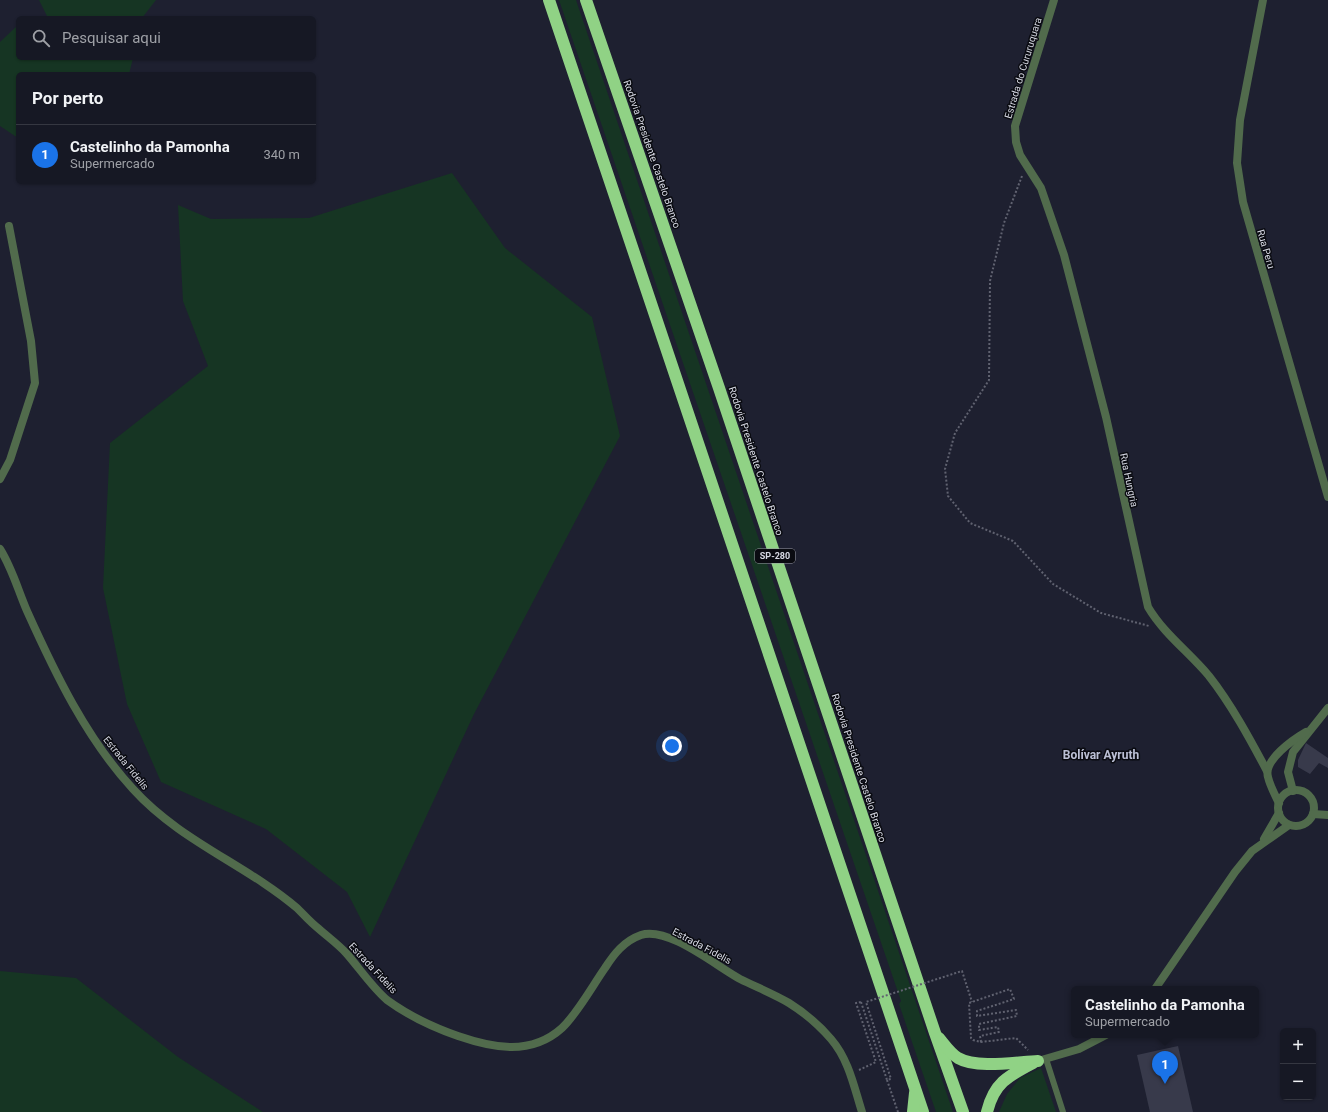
<!DOCTYPE html>
<html lang="pt">
<meta charset="utf-8">
<style>
body{margin:0;font-family:Roboto,sans-serif;background:#232531;color:#f1f3f6}
.controls{position:absolute;right:12px;bottom:12px;display:grid;overflow:hidden;border-radius:6px;box-shadow:0 1px 3px #0004}
.controls button{width:36px;height:36px;display:grid;place-items:center;padding:0;border:0;border-bottom:1px solid #353741;background:#161824;color:#f1f3f6;font:20px sans-serif}
.you{position:absolute;left:672px;top:746px;width:14px;height:14px;margin:-10px;border:3px solid #fff;border-radius:50%;background:#1a73e8;box-shadow:0 0 0 6px #1a73e833}
.badge{display:grid;place-items:center;width:26px;height:26px;border-radius:50%;background:#1a73e8;color:#fff;font-size:13px;font-weight:700}
.pin{position:absolute;translate:-50% -33px;filter:drop-shadow(0 1px 2px #0008)}
.pin::after{content:'';position:absolute;top:21px;width:14px;height:12px;background:inherit;clip-path:polygon(0 0,100% 0,50% 100%)}
.popup{position:absolute;left:1071px;top:986px;width:188px;height:52px;box-sizing:border-box;display:grid;place-content:center;border-radius:6px;background:#161824;filter:drop-shadow(0 1px 3px #0005);font-size:13px;white-space:nowrap;color:#9ea0a6}
.popup b{font-size:15px;color:#f1f3f6}
.popup::after{content:'';position:absolute;left:50%;top:100%;margin-left:-8px;border:8px solid transparent;border-top-color:#161824}
.list{margin:0;padding:0;list-style:none}
h2{display:flex;justify-content:space-between;align-items:center;height:52px;margin:0;padding:0 16px;font-size:17px}
h2 small{font-size:13px;font-weight:400;color:#9ea0a6}
.list li{display:grid;grid-template-columns:26px 1fr auto;gap:12px;align-items:center;box-sizing:border-box;height:60px;padding:0 16px;border-top:1px solid #353741}
.list b{display:block;font-size:15px;white-space:nowrap}
.list p{margin:0;font-size:13px;white-space:nowrap;color:#9ea0a6}
.list em{font-size:13px;font-style:normal;color:#9ea0a6}
.icon{flex:none;width:22px;height:22px;fill:none;stroke:currentColor;stroke-width:2;stroke-linecap:round;stroke-linejoin:round}
.map{position:relative;flex:none;width:1328px;height:1112px;overflow:hidden}
.search{position:absolute;background:#161824;box-shadow:0 1px 3px #0004;left:16px;top:16px;width:300px;height:44px;display:flex;align-items:center;gap:10px;box-sizing:border-box;padding:0 14px;border-radius:6px;color:#9ea0a6;font-size:15px}
.panel{position:absolute;background:#161824;box-shadow:0 1px 3px #0004;left:16px;top:72px;width:300px;height:112px;border-radius:6px}
.map>svg:first-child{display:block}
.green{fill:#163523}
.building{fill:#383a4b}
.lines{fill:none;stroke-linecap:round;stroke-linejoin:round}
.path{stroke:#606270;stroke-width:2;stroke-dasharray:2 2;stroke-linecap:butt}
.service{stroke:#516b4c;stroke-width:6}
.minor{stroke:#516b4c;stroke-width:8}
.motorway{stroke:#90d285;stroke-width:12}
.path-bridge{stroke:#606270;stroke-width:2;stroke-dasharray:2 2;stroke-linecap:butt}
.labels{text-anchor:middle;dominant-baseline:central;stroke-width:3;stroke-linejoin:round;paint-order:stroke}
.shield{fill:#0a0b11;stroke:#9a9ba5;stroke-width:1}
.shield-label{font-size:9px;font-weight:bold;fill:#d7d9e4}
.street-label{font-size:10px;fill:#d7d9e4;stroke:#0a0b11}
.quarter-label{font-size:12px;font-weight:bold;fill:#bcc0d5;stroke:#0a0b11}
</style>
<div class="map">
<svg width="1328" height="1112" viewBox="0 0 1328 1112">
<rect width="100%" height="100%" fill="#1e2030"/>
<!-- green -->
<g class="green">
<polygon points="39,0 156,0 142,18 48,18"/>
<polygon points="559,0 576,0 953,1112 936,1112 899,1004 901,1001"/>
<polygon points="18,25 18,58 133,58 129,74 18,74 18,138 0,126 0,42"/>
<polygon points="452,173 505,248 592,317 620,436 474,714 370,937 347,892 266,829 161,782 127,704 103,588 110,443 208,366 183,301 178,205 211,219 309,218"/>
<polygon points="0,971 76,978 178,1057 263,1112 0,1112"/>
<polygon points="1041,1068 1056,1112 999,1112 1007,1094 1020,1078"/>
</g>
<!-- building -->
<g class="building">
<polygon points="1306,743 1328,758 1328,768 1319,763 1310,774 1298,767 1298,760"/>
<polygon points="1178,1046 1193,1112 1150,1112 1137,1055"/>
</g>
<g class="lines">
<!-- path -->
<g class="path">
<polyline points="1022,176 1004,223 990,281 989,380 955,433 945,469 948,496 970,523 1013,541 1053,584 1101,613 1149,626"/>
<polyline points="981,1042 980,1036 999,1032 998,1027 979,1030 979,1024 1017,1016 1016,1010 977,1016 977,1011 1014,999 1010,989 969,1003 971,1038 973,1040 981,1042 1016,1038 1028,1050"/>
<polyline points="859,1070 876,1062 856,1003 861,1002"/>
<polyline points="887,1080 898,1112"/>
</g>
<!-- service -->
<polyline class="service" points="1046,1059 1063,1112"/>
<!-- minor -->
<g class="minor">
<path d="M1054,0L1015,126L1016,142L1020,155L1041,188L1064,255L1106,417L1148,607C1164,634 1189,652 1209,676C1231,704 1250,739 1267,771"/>
<polyline points="1263,0 1240,120 1237,163 1243,202 1328,497"/>
<polyline points="0,479 10,460 35,383 31,341 9,226"/>
<path d="M0,549C12,568 18,590 27,611C55,673 86,738 133,789C180,841 245,864 297,908C304,915 311,923 319,929C328,937 339,945 347,954C360,969 372,987 387,1000C409,1016 432,1027 458,1036C493,1048 531,1056 562,1028C577,1014 593,985 605,968C614,954 624,941 641,935C668,926 716,966 740,979C756,987 774,994 789,1003C805,1013 819,1025 831,1039C849,1060 854,1087 862,1112"/>
<circle cx="1296" cy="808" r="18"/>
<polyline points="1293,791 1288,772 1293,752 1328,708"/>
<path d="M1279,803C1275,795 1270,786 1268,777C1263,760 1294,739 1306,732"/>
<polyline points="1313,814 1328,815"/>
<polyline points="1264,839 1279,813"/>
<polyline points="1155,989 1235,872 1252,851 1289,825"/>
<polyline points="1038,1061 1079,1049 1106,1035"/>
</g>
<!-- motorway -->
<g class="motorway">
<polyline points="549,0 923,1112"/>
<polyline points="586,0 719,388 935,1033 963,1112"/>
<path d="M939,1038C944,1044 950,1053 958,1058C977,1069 1016,1062 1038,1061"/>
<polyline points="913,1112 915,1093"/>
<path d="M987,1112C994,1083 1008,1076 1033,1063"/>
</g>
<!-- path-bridge -->
<polyline class="path-bridge" points="861,1002 887,1080 891,1079 866,1002 962,971 972,1002"/>
</g>
<g class="labels">
<!-- shield labels -->
<rect class="shield" x="755" y="549" width="40" height="14" rx="3"/>
<g class="shield-label">
<text x="775" y="556">SP-280</text>
</g>
<!-- street labels -->
<g class="street-label">
<text transform="translate(1023 68) rotate(-73)">Estrada do Cururuquara</text>
<text transform="translate(652 154) rotate(71)">Rodovia Presidente Castelo Branco</text>
<text transform="translate(1266 249) rotate(74)">Rua Peru</text>
<text transform="translate(756 461) rotate(72)">Rodovia Presidente Castelo Branco</text>
<text transform="translate(1129 480) rotate(78)">Rua Hungria</text>
<text transform="translate(126 763) rotate(51)">Estrada Fidelis</text>
<text transform="translate(859 768) rotate(72)">Rodovia Presidente Castelo Branco</text>
<text transform="translate(702 946) rotate(28)">Estrada Fidelis</text>
<text transform="translate(373 968) rotate(47)">Estrada Fidelis</text>
</g>
<!-- quarter labels -->
<g class="quarter-label">
<text x="1101" y="755">Bolívar Ayruth</text>
</g>
</g>
</svg>
<div class="controls">
<button>+</button>
<button>−</button>
</div>
<div class="you"></div>
<div class="pin badge" style="left:1165px;top:1084px">1</div>
<div class="popup"><b>Castelinho da Pamonha</b>Supermercado</div>
<div class="search"><svg class="icon" aria-label="search" viewBox="0 0 24 24"><circle cx="10" cy="10" r="6"/><path d="M15 15l6 6"/></svg>Pesquisar aqui</div>
<section class="panel">
<h2>Por perto<small></small></h2>
<ul class="list">
<li><span class="badge">1</span><div><b>Castelinho da Pamonha</b><p>Supermercado</p></div><em>340 m</em></li>
</ul>
</section>
</div>
